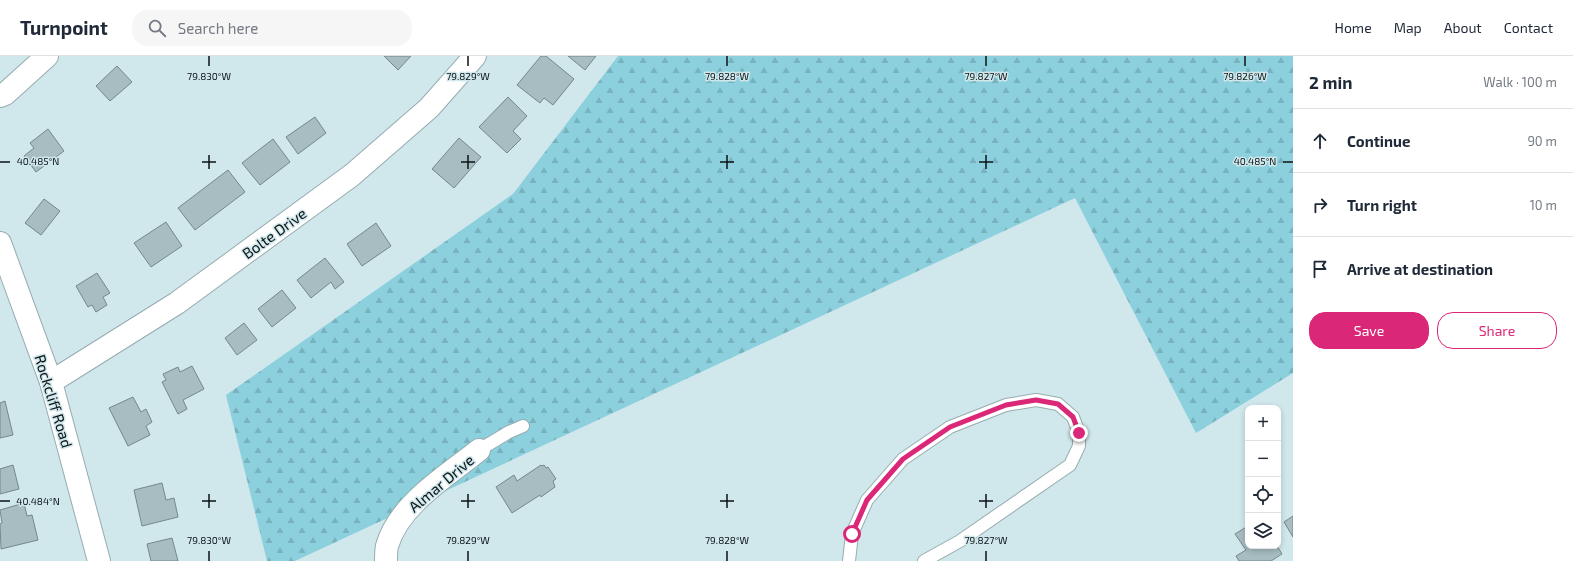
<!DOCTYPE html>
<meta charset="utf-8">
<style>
body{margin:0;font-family:"Exo 2",sans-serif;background:#f6f6f7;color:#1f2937}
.controls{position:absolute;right:12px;bottom:12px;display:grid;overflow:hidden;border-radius:8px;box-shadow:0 2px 6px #0003}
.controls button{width:36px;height:36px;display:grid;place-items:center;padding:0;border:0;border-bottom:1px solid #e0e1e3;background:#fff;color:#1f2937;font:20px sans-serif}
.stop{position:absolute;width:12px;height:12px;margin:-9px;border:3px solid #db2777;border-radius:50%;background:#fff}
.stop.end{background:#db2777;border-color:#fff;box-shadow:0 1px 4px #0008}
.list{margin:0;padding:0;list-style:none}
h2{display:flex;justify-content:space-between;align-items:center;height:52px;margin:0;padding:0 16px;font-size:17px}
h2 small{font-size:13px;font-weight:400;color:#747a83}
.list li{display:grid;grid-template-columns:26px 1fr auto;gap:12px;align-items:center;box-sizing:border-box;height:64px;padding:0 16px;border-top:1px solid #e0e1e3}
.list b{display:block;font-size:15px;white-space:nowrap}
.list em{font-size:13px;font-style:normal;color:#747a83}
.actions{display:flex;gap:8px;padding:12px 16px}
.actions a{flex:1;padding:9px 0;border:1px solid #db2777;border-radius:16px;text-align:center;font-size:14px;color:#db2777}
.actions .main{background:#db2777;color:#fff}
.icon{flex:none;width:22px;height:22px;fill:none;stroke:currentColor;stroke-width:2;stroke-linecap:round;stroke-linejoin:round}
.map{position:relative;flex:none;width:1293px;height:505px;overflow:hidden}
header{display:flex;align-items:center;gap:24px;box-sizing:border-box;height:56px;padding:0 20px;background:#fff;border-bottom:1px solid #e0e1e3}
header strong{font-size:19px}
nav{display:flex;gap:22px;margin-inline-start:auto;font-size:14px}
.search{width:280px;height:36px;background:#f6f6f7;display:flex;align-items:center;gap:10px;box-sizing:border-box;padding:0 14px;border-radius:16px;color:#747a83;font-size:15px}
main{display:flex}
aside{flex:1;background:#fff}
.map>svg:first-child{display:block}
.forest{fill:url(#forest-firs)}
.building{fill:#a7bdc2;stroke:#73888c}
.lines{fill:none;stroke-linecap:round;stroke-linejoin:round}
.service-casing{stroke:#96acb0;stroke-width:14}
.minor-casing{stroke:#96acb0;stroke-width:24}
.tertiary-casing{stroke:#96acb0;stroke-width:24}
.service{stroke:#fff;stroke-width:12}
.minor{stroke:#fff;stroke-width:22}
.tertiary{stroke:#fff;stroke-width:22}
.route{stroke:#db2777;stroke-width:5}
.ticks{fill:none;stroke:#0b1314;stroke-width:1.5}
.labels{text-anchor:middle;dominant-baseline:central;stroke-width:3;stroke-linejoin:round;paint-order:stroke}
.street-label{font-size:15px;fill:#0b1314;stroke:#d0e7ec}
.ticks-label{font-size:10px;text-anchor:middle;fill:#0b1314;stroke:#d0e7ec;stroke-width:3;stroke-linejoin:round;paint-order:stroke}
</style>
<header>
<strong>Turnpoint</strong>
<div class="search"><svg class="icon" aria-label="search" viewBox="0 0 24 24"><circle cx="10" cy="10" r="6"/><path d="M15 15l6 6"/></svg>Search here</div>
<nav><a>Home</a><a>Map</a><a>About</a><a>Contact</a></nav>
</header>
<main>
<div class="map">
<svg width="1293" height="505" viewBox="0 0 1293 505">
<defs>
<pattern id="forest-firs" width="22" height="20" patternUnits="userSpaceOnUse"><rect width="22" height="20" fill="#8cd0de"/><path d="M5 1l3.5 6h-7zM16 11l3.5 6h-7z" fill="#77b2be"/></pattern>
</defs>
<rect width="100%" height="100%" fill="#d0e7ec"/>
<!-- forest -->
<polygon class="forest" points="618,0 1293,0 1293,317 1196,377 1075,142 295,505 267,505 226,339 513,138"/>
<!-- building -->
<g class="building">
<polygon points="384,0 411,0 398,14"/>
<polygon points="541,0 546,0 574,23 553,49 544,42 540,47 517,29"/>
<polygon points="568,0 596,0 585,14"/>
<polygon points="117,10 132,26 110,45 96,30"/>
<polygon points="508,41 527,60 513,75 521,83 507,97 479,71"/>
<polygon points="315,61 326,77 298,98 286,81"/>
<polygon points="48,73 64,95 36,116 24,100 34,92 30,87"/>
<polygon points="459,82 481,101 454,132 432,113"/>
<polygon points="273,83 290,106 260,129 242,107"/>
<polygon points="228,114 245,136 195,174 178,152"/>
<polygon points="44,143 60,155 41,179 25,167"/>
<polygon points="166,166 182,190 151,211 134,187"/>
<polygon points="376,167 391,190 362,210 347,188"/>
<polygon points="325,202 344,226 335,233 331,226 311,242 297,224"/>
<polygon points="97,217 110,237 103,241 107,249 96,256 92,249 88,251 76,230"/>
<polygon points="282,234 296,252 272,271 258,253"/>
<polygon points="244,267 257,284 237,299 225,282"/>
<polygon points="192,310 204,333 183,344 187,353 178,358 162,326 166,324 163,318 178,311 180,316"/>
<polygon points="133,341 141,356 146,353 152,366 146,370 150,379 128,390 109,352"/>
<polygon points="5,345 13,379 0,382 0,347"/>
<polygon points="13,409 19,433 0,438 0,413"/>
<polygon points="541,409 542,410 544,409 546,412 548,411 556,423 553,425 555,431 541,441 540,439 512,457 496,431 514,419 517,425"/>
<polygon points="162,427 166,444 174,442 178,461 142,470 134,434"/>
<polygon points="24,447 27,460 32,459 38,484 1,493 0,468 2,467 0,454"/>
<polygon points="1293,460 1293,481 1284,466"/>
<polygon points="1248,470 1248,490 1277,490 1282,498 1271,505 1239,505 1236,500 1246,494 1235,478"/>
<polygon points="172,482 178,505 151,505 147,488"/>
</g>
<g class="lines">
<!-- service casing -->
<g class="service-casing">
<g id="service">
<polyline points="479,394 509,376 523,370"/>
<polyline points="849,505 852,478 867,444 903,403 950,371 1006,349 1036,344 1058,348 1073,361 1079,377 1079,390 1070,409 960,485 924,505"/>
</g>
</g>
<!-- minor casing -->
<g class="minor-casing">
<g id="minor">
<polyline points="0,187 51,326 99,505"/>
<polyline points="51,326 177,247 352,119 429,52 475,0"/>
<path d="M386,505C386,500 386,494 387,490C399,448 447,420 479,394"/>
</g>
</g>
<!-- tertiary casing -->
<g class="tertiary-casing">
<polyline id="tertiary" points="0,40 5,38 47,0"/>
</g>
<!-- service -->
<use href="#service" class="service"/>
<!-- minor -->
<use href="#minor" class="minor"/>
<!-- tertiary -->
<use href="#tertiary" class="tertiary"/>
</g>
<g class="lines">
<!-- route -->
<polyline class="route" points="852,478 867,444 903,403 950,371 1006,349 1036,344 1058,348 1073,361 1079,377"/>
</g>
<!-- ticks -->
<path class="ticks" d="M209,0V10M468,0V10M727,0V10M986,0V10M1245,0V10M209,99V113M468,99V113M727,99V113M986,99V113M0,106H10M202,106H216M461,106H475M720,106H734M979,106H993M1283,106H1293M209,438V452M468,438V452M727,438V452M986,438V452M0,445H10M202,445H216M461,445H475M720,445H734M979,445H993M209,495V505M468,495V505M727,495V505M986,495V505"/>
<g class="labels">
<!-- street labels -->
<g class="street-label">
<text transform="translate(274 177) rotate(-36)">Bolte Drive</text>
<text transform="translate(54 345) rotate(73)">Rockcliff Road</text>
<text transform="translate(441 427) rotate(-40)">Almar Drive</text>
</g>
</g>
<g class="ticks-label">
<text x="209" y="24">79.830°W</text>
<text x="468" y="24">79.829°W</text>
<text x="727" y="24">79.828°W</text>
<text x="986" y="24">79.827°W</text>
<text x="1245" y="24">79.826°W</text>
<text x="38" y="109">40.485°N</text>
<text x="1255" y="109">40.485°N</text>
<text x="38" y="449">40.484°N</text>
<text x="209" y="488">79.830°W</text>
<text x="468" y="488">79.829°W</text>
<text x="727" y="488">79.828°W</text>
<text x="986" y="488">79.827°W</text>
</g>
</svg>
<div class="controls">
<button>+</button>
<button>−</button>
<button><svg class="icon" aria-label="locate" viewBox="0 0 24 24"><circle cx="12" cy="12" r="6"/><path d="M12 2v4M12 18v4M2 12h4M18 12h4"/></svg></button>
<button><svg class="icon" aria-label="layers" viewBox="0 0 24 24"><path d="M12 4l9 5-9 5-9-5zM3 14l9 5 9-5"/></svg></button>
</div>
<div class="stop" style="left:852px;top:478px"></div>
<div class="stop end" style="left:1079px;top:377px"></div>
</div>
<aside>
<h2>2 min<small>Walk · 100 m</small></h2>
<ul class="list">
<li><svg class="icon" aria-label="ahead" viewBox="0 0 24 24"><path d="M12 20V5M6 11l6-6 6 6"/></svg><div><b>Continue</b></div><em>90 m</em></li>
<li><svg class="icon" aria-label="right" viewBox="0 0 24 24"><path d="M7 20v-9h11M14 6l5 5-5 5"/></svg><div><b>Turn right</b></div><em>10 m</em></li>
<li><svg class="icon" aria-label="arrive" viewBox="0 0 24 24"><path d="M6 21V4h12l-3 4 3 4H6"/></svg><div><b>Arrive at destination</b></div></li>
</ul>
<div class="actions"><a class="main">Save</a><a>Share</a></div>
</aside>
</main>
